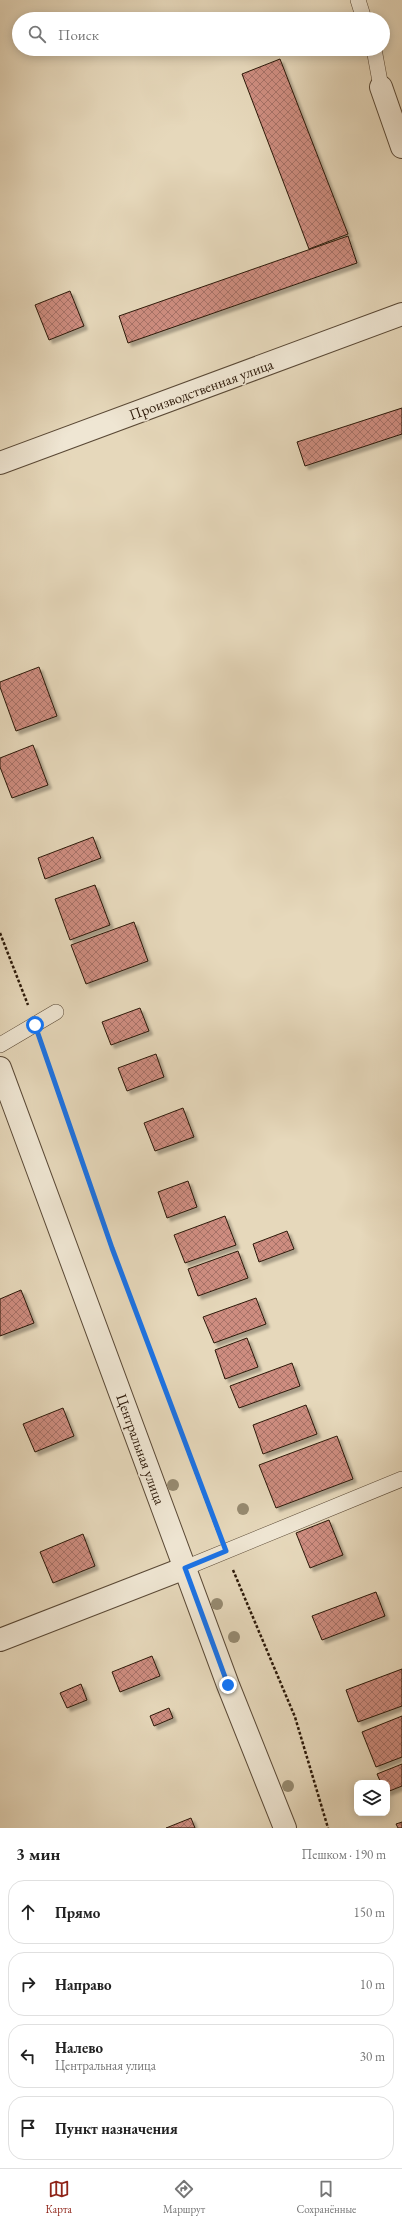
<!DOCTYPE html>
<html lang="ru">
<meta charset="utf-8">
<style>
body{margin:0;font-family:"EB Garamond",serif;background:#f6f6f6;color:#222}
.controls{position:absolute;right:12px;bottom:12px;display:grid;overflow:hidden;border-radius:8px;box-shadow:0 2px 10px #0003}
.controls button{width:36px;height:36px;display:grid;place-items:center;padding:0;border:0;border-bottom:1px solid #e0e0e0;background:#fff;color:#222;font:20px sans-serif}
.stop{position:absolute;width:12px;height:12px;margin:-9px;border:3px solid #1a73e8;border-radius:50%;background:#fff}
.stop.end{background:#1a73e8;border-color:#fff;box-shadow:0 1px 4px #0008}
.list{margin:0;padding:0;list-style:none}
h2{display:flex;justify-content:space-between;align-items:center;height:52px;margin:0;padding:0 16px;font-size:17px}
h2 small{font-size:13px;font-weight:400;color:#767676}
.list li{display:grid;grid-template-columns:26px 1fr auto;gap:12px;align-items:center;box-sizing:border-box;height:64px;margin:0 8px 8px;padding:0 8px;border:1px solid #e0e0e0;border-radius:16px}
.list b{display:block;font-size:15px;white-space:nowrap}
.list p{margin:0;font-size:13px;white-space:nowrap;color:#767676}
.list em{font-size:13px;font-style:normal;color:#767676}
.icon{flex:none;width:22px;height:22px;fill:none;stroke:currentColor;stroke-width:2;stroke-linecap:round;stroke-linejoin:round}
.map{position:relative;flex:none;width:402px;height:1828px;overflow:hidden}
.search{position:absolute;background:#fff;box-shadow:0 2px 10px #0003;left:12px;right:12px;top:12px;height:44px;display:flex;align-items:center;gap:10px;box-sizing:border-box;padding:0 14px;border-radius:22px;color:#767676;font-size:15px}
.sheet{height:340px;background:#fff}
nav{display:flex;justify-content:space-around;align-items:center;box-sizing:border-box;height:56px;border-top:1px solid #e0e0e0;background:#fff;font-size:11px;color:#767676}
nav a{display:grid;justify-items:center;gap:2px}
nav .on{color:#8f2418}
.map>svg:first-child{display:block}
.building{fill:url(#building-cross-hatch);stroke:#2c1909;filter:url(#shadow)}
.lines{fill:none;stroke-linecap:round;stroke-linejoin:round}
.lane-casing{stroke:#5a4936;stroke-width:16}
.street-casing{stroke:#5a4936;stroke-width:24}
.path{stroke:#2c1909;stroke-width:2.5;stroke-dasharray:3 2;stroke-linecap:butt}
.lane{stroke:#efe6d3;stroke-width:15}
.street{stroke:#efe6d3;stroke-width:22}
.tree{fill:#968a70}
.route{stroke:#1a73e8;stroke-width:5}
.labels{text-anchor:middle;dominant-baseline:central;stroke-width:3.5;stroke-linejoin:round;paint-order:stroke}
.street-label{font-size:15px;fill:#2c1909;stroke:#efe6d3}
</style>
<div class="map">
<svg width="402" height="1828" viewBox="0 0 402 1828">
<defs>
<pattern id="building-cross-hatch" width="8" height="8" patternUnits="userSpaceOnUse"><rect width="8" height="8" fill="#ce8d80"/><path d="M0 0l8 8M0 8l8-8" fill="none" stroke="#a77267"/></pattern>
<filter id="shadow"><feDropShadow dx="3.5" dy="3.5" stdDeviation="1" flood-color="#0004"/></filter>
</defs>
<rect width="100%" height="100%" fill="#e6d8bb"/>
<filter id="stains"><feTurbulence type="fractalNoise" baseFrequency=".005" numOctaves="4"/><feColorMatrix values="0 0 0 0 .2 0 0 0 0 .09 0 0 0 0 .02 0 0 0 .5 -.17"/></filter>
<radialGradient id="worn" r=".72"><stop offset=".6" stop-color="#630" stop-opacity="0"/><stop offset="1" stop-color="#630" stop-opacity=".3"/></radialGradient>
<!-- building -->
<g class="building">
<polygon points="280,59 348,234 309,249 242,74"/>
<polygon points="348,236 357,263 128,343 119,316"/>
<polygon points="70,291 84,326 49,340 35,305"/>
<polygon points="402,408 402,434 305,466 297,442"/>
<polygon points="39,667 57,716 16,731 0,687 0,682"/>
<polygon points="33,745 48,785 12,798 0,767 0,758"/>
<polygon points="93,837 101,858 45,879 38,858"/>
<polygon points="95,885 110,925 70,940 55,899"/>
<polygon points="134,922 148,961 86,984 71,945"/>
<polygon points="140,1008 149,1031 111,1045 102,1022"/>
<polygon points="156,1054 164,1077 127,1091 118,1068"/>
<polygon points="183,1108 194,1137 155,1151 144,1123"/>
<polygon points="188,1181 197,1207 167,1218 158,1192"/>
<polygon points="225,1216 236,1245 185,1263 174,1235"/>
<polygon points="287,1231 294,1249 259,1262 253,1244"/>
<polygon points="238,1251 248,1278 198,1296 188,1269"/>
<polygon points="21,1290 34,1323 0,1336 0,1299"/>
<polygon points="256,1298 266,1324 214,1343 203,1317"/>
<polygon points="247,1338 258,1367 225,1379 215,1350"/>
<polygon points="292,1363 300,1386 239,1408 230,1386"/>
<polygon points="306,1405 317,1434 263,1454 253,1425"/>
<polygon points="63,1408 74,1436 35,1452 23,1424"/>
<polygon points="337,1436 353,1479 276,1508 259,1465"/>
<polygon points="329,1520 343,1555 310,1568 296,1533"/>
<polygon points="83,1534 95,1566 53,1583 40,1552"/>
<polygon points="376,1592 385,1616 322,1640 312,1616"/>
<polygon points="152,1656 160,1676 120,1692 112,1672"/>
<polygon points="402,1669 402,1706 358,1722 346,1690"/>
<polygon points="81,1684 87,1700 67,1708 60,1693"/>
<polygon points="169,1708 173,1718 154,1726 150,1716"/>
<polygon points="402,1716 402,1757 376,1767 362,1732"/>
<polygon points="402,1764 402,1786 387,1792 387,1783 381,1783 377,1774"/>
<polygon points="191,1818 195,1828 166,1828"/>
<polygon points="402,1822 402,1828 398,1828 396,1824"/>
</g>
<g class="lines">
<!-- lane casing -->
<g class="lane-casing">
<g id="lane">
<polyline points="358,0 364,19"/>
<polyline points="374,49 381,87"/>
<polyline points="0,1045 56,1012"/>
<polyline points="185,1568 402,1479"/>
</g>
</g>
<!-- street casing -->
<g class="street-casing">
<g id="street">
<polyline points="381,87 402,147"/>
<polyline points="0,463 402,314"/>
<polyline points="0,1068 228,1685 285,1828"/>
<polyline points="0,1640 185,1568"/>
</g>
</g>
<!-- path -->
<g class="path">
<polyline points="0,933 28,1005"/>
<polyline points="42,1044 112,1248 218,1532"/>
<polyline points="233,1570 295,1717 328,1828"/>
</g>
<!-- lane -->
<use href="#lane" class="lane"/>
<!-- street -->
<use href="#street" class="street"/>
</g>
<!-- trees -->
<g class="tree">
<circle cx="173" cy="1485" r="6"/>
<circle cx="243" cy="1509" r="6"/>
<circle cx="217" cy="1604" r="6"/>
<circle cx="234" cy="1637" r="6"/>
<circle cx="288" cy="1786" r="6"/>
</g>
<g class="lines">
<!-- route -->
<polyline class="route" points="35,1025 112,1248 226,1551 185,1568 228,1685"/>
</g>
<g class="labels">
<!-- street labels -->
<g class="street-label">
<text transform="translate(201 389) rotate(-20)">Производственная улица</text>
<text transform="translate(141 1449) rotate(70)">Центральная улица</text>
</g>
</g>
<rect width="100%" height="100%" filter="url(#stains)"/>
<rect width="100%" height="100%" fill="url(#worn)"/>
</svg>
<div class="controls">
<button><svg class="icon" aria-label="layers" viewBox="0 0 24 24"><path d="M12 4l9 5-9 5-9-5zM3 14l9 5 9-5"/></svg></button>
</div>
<div class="stop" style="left:35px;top:1025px"></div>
<div class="stop end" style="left:228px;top:1685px"></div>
<div class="search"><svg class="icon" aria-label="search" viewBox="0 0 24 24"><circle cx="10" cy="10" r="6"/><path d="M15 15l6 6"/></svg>Поиск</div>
</div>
<section class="sheet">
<h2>3 мин<small>Пешком · 190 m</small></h2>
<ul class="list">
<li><svg class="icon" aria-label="ahead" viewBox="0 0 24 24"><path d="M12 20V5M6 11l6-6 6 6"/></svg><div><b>Прямо</b></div><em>150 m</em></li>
<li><svg class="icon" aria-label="right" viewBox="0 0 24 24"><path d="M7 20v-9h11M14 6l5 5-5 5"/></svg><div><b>Направо</b></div><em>10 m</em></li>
<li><svg class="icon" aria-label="left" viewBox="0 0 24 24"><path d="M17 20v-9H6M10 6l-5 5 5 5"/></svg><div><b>Налево</b><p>Центральная улица</p></div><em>30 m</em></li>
<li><svg class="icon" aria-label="arrive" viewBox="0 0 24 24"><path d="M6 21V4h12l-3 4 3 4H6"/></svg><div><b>Пункт назначения</b></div></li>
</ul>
</section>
<nav>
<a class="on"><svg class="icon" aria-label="map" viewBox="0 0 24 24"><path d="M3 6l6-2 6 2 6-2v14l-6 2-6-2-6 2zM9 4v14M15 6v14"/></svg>Карта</a>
<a><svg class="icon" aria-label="directions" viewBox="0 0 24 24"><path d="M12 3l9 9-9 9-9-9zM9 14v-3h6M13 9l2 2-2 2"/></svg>Маршрут</a>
<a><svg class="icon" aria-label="saved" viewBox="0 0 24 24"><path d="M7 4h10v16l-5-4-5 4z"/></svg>Сохранённые</a>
</nav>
